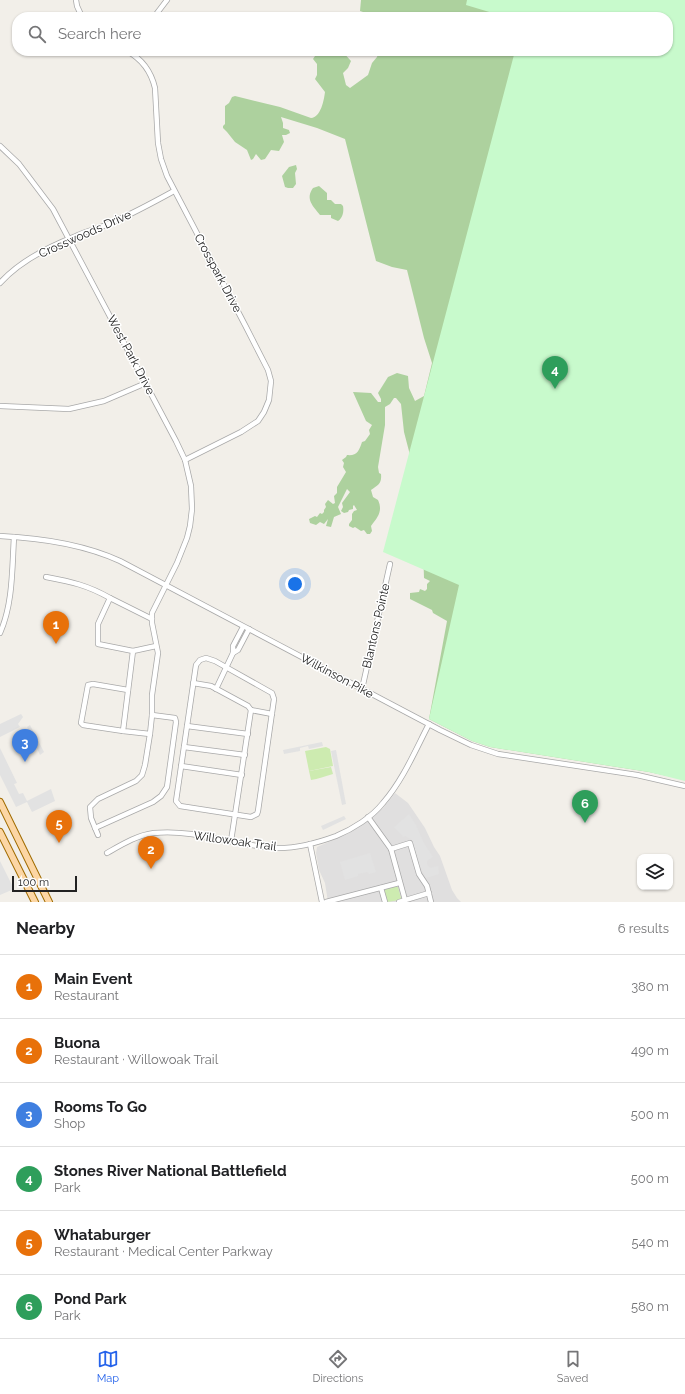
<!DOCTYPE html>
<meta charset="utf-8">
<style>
body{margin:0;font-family:Raleway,sans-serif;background:#f2f2f2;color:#202124}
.controls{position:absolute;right:12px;bottom:12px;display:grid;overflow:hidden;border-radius:8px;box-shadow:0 1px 3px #0004}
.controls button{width:36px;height:36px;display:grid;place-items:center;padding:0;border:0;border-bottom:1px solid #e0e0e0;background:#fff;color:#202124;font:20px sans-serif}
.scale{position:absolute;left:12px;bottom:10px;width:65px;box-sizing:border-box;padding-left:4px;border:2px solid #222;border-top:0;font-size:11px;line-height:14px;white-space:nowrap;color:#222;-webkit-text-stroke:3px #fff;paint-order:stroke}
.you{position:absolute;left:295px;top:584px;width:14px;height:14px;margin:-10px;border:3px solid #fff;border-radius:50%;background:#1a73e8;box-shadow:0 0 0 6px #1a73e833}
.badge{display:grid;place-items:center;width:26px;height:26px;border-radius:50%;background:#2563eb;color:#fff;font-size:13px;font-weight:700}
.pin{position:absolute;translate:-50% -33px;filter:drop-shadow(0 1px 2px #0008)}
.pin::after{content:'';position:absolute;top:21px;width:14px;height:12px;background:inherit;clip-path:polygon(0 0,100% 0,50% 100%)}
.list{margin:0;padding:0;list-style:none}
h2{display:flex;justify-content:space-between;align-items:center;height:52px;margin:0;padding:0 16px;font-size:17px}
h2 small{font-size:13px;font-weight:400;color:#757577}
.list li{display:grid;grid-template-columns:26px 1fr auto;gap:12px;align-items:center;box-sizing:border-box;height:64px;padding:0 16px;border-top:1px solid #e0e0e0}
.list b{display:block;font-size:15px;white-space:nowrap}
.list p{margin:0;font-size:13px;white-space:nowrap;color:#757577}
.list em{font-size:13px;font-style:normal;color:#757577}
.icon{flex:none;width:22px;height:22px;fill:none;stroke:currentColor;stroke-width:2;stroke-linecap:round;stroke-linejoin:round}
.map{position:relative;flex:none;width:685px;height:902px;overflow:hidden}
.search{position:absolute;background:#fff;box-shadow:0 1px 3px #0004;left:12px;right:12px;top:12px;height:44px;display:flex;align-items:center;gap:10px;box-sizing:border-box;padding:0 14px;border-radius:16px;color:#757577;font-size:15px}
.sheet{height:436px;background:#fff}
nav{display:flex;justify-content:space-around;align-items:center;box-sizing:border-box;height:56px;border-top:1px solid #e0e0e0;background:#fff;font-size:11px;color:#757577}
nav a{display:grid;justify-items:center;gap:2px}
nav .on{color:#2563eb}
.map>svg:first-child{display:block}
.residential{fill:#e0dfdf}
.grass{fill:#cdebb0}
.forest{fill:#add19e}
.park{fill:#c8facc}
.parking{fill:#e2e2e2}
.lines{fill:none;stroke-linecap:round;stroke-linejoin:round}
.minor-casing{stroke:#a9a9a9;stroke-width:6}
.major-casing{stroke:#a06b00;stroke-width:8}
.minor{stroke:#fff;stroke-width:4.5}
.major{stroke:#fcd6a4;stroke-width:6}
.labels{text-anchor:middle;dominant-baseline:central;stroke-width:3;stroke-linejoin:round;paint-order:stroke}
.street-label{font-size:12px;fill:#222;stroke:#fff}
</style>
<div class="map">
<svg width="685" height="902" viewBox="0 0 685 902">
<rect width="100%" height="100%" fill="#f2efe9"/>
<!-- residential -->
<polygon class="residential" points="395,793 408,803 425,828 434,847 440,856 452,890 457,898 461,902 328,902 325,883 319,870 316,853 317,847 349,833 365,823 383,808"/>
<!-- grass -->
<g class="grass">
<polygon points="326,747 330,749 333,766 309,771 305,751"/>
<path d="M331,767L333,774C325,776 318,779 311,780L309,771Z"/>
<polygon points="395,886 398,887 401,898 400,900 387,902 384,890"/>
</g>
<!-- forest -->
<g class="forest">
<polygon points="361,0 566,0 594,17 382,17 383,14 381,13 377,17 371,16 369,14 360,11"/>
<path d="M685,0L672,777L649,772L490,747L472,741L429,719L447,621L433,613L432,610L410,599V593L419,592L420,589L425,591L427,589V584L430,581L424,578L422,516L410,455L404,432L401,404L396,398H394L390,404L385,407V425L378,467L379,473L381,474C382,484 378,485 371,490L373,497L378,500C383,511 378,517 371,526L372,531L370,534H367L364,530L361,531L355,527L353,528L349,526V524L352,520V514L354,511L357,510L354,505L353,506V509L349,510L348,512L344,513L341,511L343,507L342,503L350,492L347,489L338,507L341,514L334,517L331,527L326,526L328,519L324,524L320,522L316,525L310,523L309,519L315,516L317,517L320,513L322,514L324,512V510L326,507L325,504L328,500L333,504L335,503L334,496L337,493V487L346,472L343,467L344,463L342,460L346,457L347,455C357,456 359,451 362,442L365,441L370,434L369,430L372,425L366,421L353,392L371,393L378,402H381V399L378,393L388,377L397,373L408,376L409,388L415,401L424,396L432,363L424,338L407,270L392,267L376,261L345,139L317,128L281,117L283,123V128L289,130L290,133L286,135H282L284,142L279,151L271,150L265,159L261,160L256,154L253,159L251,160L247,150L235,142L227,132L223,128V126L225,124V106L229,103L232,97L235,96L280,107L311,118C321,117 324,100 325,92L315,79L317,75V64L313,59L315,56H317L318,54L317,51H342L351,61L348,68L343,73L346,85L350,88L368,75L372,63L377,57L379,51H668V17Z"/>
<polygon points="296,165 297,169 295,173 296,184 293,188 288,188 285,187 282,176 289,167"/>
<path d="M319,186L327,193V200H331L335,204H341L343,206C344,211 343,218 338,221L331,218V215H320C313,206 305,199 313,188Z"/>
</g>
<!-- park -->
<polygon class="park" points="467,0 685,0 685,781 649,772 490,747 472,741 429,719 459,585 383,552 515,51 668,51 668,17 506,17 466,5"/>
<!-- parking -->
<g class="parking">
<polygon points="21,714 23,717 18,724 20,727 0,737 0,724"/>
<polygon points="30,725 44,752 40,755 27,727"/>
<polygon points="322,742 323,746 309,749 308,746 300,748 300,751 284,754 283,750"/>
<polygon points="0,748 17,783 14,784 19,794 23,793 27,801 51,789 55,801 32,812 27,802 16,807 0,775"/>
<polygon points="336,750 346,804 342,805 331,751"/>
<polygon points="409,814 416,825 424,843 433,857 427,861 427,864 430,868 438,866 439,874 426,878 418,862 411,839 405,836 403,837 394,827"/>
<polygon points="344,816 346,819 323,830 321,826"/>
<polygon points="370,853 376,872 369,874 368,872 358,874 358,876 345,880 340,862"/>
<polygon points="0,861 14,889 0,895"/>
</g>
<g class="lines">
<!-- minor casing -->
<g class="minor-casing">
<g id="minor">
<polyline points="76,0 77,6 82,17"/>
<polyline points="154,17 167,0"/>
<path d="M127,51C142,59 151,71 155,88L158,143L161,159L167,176L245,325L268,370L271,381L269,400L264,412L258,421L241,432L185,460"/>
<polyline points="0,146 19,164 53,209 176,441 185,460 191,486 192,509 190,526 187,538 177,563 152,613 152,623 158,653 152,695 152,715 150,734 145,765 142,775 136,781 98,799 90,807 91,818 98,835"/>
<path d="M0,283C19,262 50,246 76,236C88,230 101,228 113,222C134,213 154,202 174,191"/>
<polyline points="0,406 69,409 104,401 146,383"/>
<path d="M0,536C41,538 83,544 120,561L440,730L471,745L498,754L637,775L685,786"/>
<path d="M46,577C72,582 87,585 110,598"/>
<polyline points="243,627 233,646 233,653 238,650 249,629"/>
<path d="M0,633C13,604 12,569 14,537"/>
<polyline points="133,651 98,644 98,624 110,598 152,619"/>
<polygon points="206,658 215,661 272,693 274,699 258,811 257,814 251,817 180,806 176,801 196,665 200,660"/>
<polyline points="193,683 211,686 248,706 251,710 231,841"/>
<polyline points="216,689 233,653"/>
<polyline points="362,689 390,564"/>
<polyline points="251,710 272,714"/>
<polyline points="187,726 248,734"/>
<polyline points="123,731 83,725 81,723 88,685 93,684 128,690"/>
<polyline points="150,734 123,731 133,651 156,646"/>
<polyline points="184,747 245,755"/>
<polyline points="181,766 242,775"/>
<polyline points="368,817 391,849 405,900"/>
<polyline points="95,828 153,802 161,796 167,787 176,722 175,718 152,715"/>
<polyline points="310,844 322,902"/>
<polyline points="391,849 410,843 419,874 427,886 431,902"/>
<path d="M107,853C121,845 137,835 154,833C195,829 234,845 274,848C295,849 317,843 336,836C353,829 372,817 383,803C403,780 415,751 429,724"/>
<polyline points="381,888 385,902"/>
<polyline points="326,902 399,883"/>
<polyline points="399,902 429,893"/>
</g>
</g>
<!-- major casing -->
<g class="major-casing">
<g id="major">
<polyline points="0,802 49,902"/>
<polyline points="0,832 35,902"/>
</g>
</g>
<!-- minor -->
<use href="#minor" class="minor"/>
<!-- major -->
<use href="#major" class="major"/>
</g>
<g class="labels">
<!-- street labels -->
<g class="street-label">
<text transform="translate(85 234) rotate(-24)">Crosswoods Drive</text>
<text transform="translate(218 273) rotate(62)">Crosspark Drive</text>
<text transform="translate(131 355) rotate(62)">West Park Drive</text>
<text transform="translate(376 626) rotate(-77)">Blantons Pointe</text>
<text transform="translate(337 676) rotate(28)">Wilkinson Pike</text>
<text transform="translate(235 841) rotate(8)">Willowoak Trail</text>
</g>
</g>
</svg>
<div class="controls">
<button><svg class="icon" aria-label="layers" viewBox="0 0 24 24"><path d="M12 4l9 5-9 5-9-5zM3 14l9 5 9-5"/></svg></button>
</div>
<div class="scale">100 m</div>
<div class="you"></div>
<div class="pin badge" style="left:56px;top:644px;background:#e8710a">1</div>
<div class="pin badge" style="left:151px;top:869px;background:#e8710a">2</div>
<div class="pin badge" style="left:25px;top:762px;background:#3f7fe0">3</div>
<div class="pin badge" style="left:555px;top:389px;background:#2e9e5b">4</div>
<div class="pin badge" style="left:59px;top:843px;background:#e8710a">5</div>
<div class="pin badge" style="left:585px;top:823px;background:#2e9e5b">6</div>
<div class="search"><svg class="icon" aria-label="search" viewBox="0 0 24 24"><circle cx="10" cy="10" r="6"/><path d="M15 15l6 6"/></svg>Search here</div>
</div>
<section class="sheet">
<h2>Nearby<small>6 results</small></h2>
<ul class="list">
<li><span class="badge" style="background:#e8710a">1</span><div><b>Main Event</b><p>Restaurant</p></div><em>380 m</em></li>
<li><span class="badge" style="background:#e8710a">2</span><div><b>Buona</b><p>Restaurant · Willowoak Trail</p></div><em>490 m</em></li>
<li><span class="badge" style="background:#3f7fe0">3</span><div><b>Rooms To Go</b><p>Shop</p></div><em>500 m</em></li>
<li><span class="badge" style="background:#2e9e5b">4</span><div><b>Stones River National Battlefield</b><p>Park</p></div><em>500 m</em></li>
<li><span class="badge" style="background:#e8710a">5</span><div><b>Whataburger</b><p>Restaurant · Medical Center Parkway</p></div><em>540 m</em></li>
<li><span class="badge" style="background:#2e9e5b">6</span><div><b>Pond Park</b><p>Park</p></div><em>580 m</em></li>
</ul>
</section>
<nav>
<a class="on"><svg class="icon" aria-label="map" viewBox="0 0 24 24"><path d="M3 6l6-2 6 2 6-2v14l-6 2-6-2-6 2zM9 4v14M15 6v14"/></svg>Map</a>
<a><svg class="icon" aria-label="directions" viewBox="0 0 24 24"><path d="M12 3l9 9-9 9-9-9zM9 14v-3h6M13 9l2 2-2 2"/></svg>Directions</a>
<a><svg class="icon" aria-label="saved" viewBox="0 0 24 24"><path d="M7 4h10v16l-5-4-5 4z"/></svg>Saved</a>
</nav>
